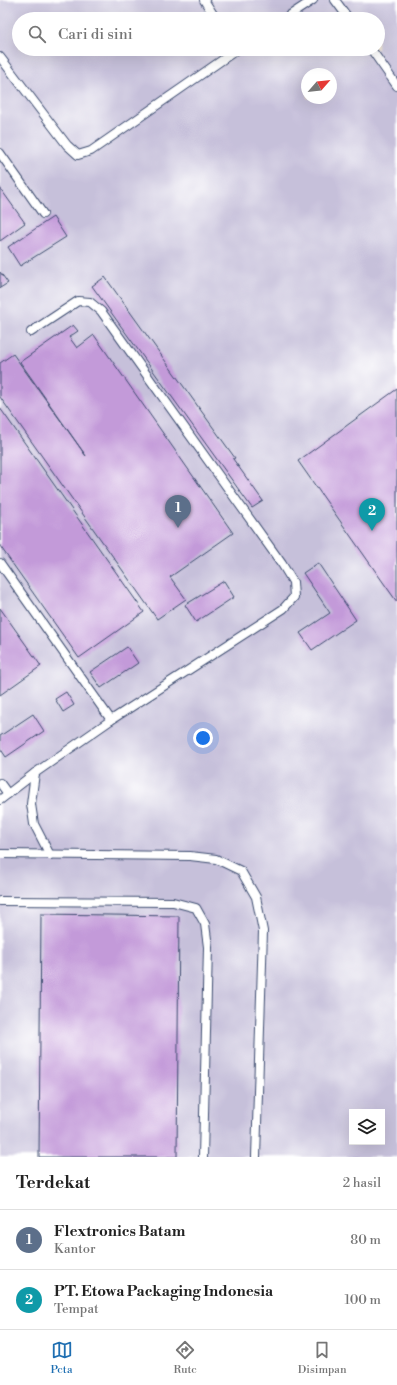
<!DOCTYPE html>
<html lang="id">
<style>
body{margin:0;font-family:"Libre Bodoni",serif;background:#f2f2f2;color:#222}
.controls{position:absolute;right:12px;bottom:12px;display:grid;overflow:hidden;border-radius:0px;box-shadow:0 4px 16px #0002}
.controls button{width:36px;height:36px;display:grid;place-items:center;padding:0;border:0;border-bottom:1px solid #e0e0e0;background:#fff;color:#222;font:20px sans-serif}
.compass{position:absolute;left:301px;top:68px;width:36px;height:36px;border-radius:50%;background:#fff;box-shadow:0 4px 16px #0002;rotate:62deg}
.you{position:absolute;left:203px;top:738px;width:14px;height:14px;margin:-10px;border:3px solid #fff;border-radius:50%;background:#1a73e8;box-shadow:0 0 0 6px #1a73e833}
.badge{display:grid;place-items:center;width:26px;height:26px;border-radius:50%;background:#1f6fb2;color:#fff;font-size:13px;font-weight:700}
.pin{position:absolute;translate:-50% -33px;filter:drop-shadow(0 1px 2px #0008)}
.pin::after{content:'';position:absolute;top:21px;width:14px;height:12px;background:inherit;clip-path:polygon(0 0,100% 0,50% 100%)}
.list{margin:0;padding:0;list-style:none}
h2{display:flex;justify-content:space-between;align-items:center;height:52px;margin:0;padding:0 16px;font-size:17px}
h2 small{font-size:13px;font-weight:400;color:#767676}
.list li{display:grid;grid-template-columns:26px 1fr auto;gap:12px;align-items:center;box-sizing:border-box;height:60px;padding:0 16px;border-top:1px solid #e0e0e0}
.list b{display:block;font-size:15px;white-space:nowrap}
.list p{margin:0;font-size:13px;white-space:nowrap;color:#767676}
.list em{font-size:13px;font-style:normal;color:#767676}
.icon{flex:none;width:22px;height:22px;fill:none;stroke:currentColor;stroke-width:2;stroke-linecap:round;stroke-linejoin:round}
.map{position:relative;flex:none;width:397px;height:1157px;overflow:hidden}
.search{position:absolute;background:#fff;box-shadow:0 4px 16px #0002;left:12px;right:12px;top:12px;height:44px;display:flex;align-items:center;gap:10px;box-sizing:border-box;padding:0 14px;border-radius:22px;color:#767676;font-size:15px}
.sheet{height:172px;background:#fff}
nav{display:flex;justify-content:space-around;align-items:center;box-sizing:border-box;height:56px;border-top:1px solid #e0e0e0;background:#fff;font-size:11px;color:#767676}
nav a{display:grid;justify-items:center;gap:2px}
nav .on{color:#1f6fb2}
.map>svg:first-child{display:block}
.industrial{fill:#c6c0da;fill-rule:evenodd}
.building{fill:#c39ad9}
.lines{fill:none;stroke-linecap:round;stroke-linejoin:round}
.service-casing{stroke:#3b4a6e;stroke-width:10}
.service{stroke:#fff;stroke-width:8}
</style>
<div class="map">
<svg width="397" height="1157" viewBox="0 0 397 1157">
<rect width="100%" height="100%" fill="#fff"/>
<filter id="ink" filterUnits="userSpaceOnUse"><feTurbulence type="fractalNoise" baseFrequency=".025" numOctaves="2"/><feDisplacementMap in="SourceGraphic" scale="8" xChannelSelector="R" yChannelSelector="G"/><feConvolveMatrix kernelMatrix="1 2 1 2 8 2 1 2 1" color-interpolation-filters="sRGB"/></filter>
<filter id="wash" filterUnits="userSpaceOnUse"><feTurbulence type="fractalNoise" baseFrequency=".012" numOctaves="4" result="noise"/><feDisplacementMap in="SourceGraphic" scale="16" xChannelSelector="R" yChannelSelector="G"/><feGaussianBlur stdDeviation="0.9" result="paint"/><feColorMatrix in="noise" values="0 0 0 0 0 0 0 0 0 0 0 0 0 0 0 0 0 1.4 0 .05"/><feComposite in="paint" operator="in"/></filter>
<g filter="url(#wash)">
<rect width="100%" height="100%" fill="#f1e4ca"/>
<!-- industrial -->
<path class="industrial" d="M0,0H397V1157H0ZM19,19H378V49H19ZM307,74H331V98H307ZM352,1112H382V1142H352Z"/>
<g id="blocks">
<!-- building -->
<g class="building">
<polygon points="0,188 25,223 0,241"/>
<polygon points="53,217 66,237 20,266 8,247"/>
<polygon points="0,272 8,283 0,288"/>
<polygon points="105,277 235,458 233,459 263,501 252,508 92,286"/>
<polygon points="73,325 78,331 69,337 77,348 94,335 233,533 170,577 186,599 157,619 0,397 0,363 13,354 86,456 20,362"/>
<polygon points="397,389 397,602 298,461"/>
<polygon points="0,408 144,612 79,658 0,546"/>
<polygon points="318,563 356,620 312,650 300,633 330,613 303,573"/>
<polygon points="224,581 234,597 196,622 185,605"/>
<polygon points="0,608 41,666 0,695"/>
<polygon points="127,647 138,663 101,688 90,672"/>
<polygon points="66,692 74,705 63,712 55,699"/>
<polygon points="33,714 44,731 6,757 0,748 0,736"/>
<polygon points="41,914 179,916 177,1157 39,1157"/>
</g>
</g>
</g>
<g filter="url(#ink)">
<use href="#blocks" fill-opacity="0" stroke="#3b4a6e" stroke-width="1"/>
<g class="lines">
<!-- service casing -->
<g class="service-casing">
<g id="service">
<polyline points="204,0 216,19"/>
<polyline points="335,0 349,19"/>
<polyline points="284,19 313,0"/>
<polyline points="371,49 397,86"/>
<polyline points="0,57 67,145 78,155 91,151 238,49"/>
<polyline points="0,153 43,214"/>
<polyline points="0,563 111,720"/>
<polyline points="35,773 31,804 34,824 50,855"/>
<polyline points="0,783 8,794"/>
<polyline points="0,800 35,773 111,720 283,609 294,597 293,582 282,564 101,311 90,302 78,301 31,332"/>
<polyline points="0,854 190,856 216,859 241,871 256,897 263,931 256,1157"/>
<polyline points="0,901 173,902 196,908 205,924 208,947 203,1157"/>
</g>
</g>
<!-- service -->
<use href="#service" class="service"/>
</g>
</g>
</svg>
<div class="controls">
<button><svg class="icon" aria-label="layers" viewBox="0 0 24 24"><path d="M12 4l9 5-9 5-9-5zM3 14l9 5 9-5"/></svg></button>
</div>
<svg class="compass" viewBox="-18 -18 36 36"><path d="M0-13l5 13h-10z" fill="#e53935"/><path d="M0 13l5-13h-10z" fill="#767676"/></svg>
<div class="you"></div>
<div class="pin badge" style="left:178px;top:528px;background:#5c6f8a">1</div>
<div class="pin badge" style="left:372px;top:531px;background:#0f9aa8">2</div>
<div class="search"><svg class="icon" aria-label="search" viewBox="0 0 24 24"><circle cx="10" cy="10" r="6"/><path d="M15 15l6 6"/></svg>Cari di sini</div>
</div>
<section class="sheet">
<h2>Terdekat<small>2 hasil</small></h2>
<ul class="list">
<li><span class="badge" style="background:#5c6f8a">1</span><div><b>Flextronics Batam</b><p>Kantor</p></div><em>80 m</em></li>
<li><span class="badge" style="background:#0f9aa8">2</span><div><b>PT. Etowa Packaging Indonesia</b><p>Tempat</p></div><em>100 m</em></li>
</ul>
</section>
<nav>
<a class="on"><svg class="icon" aria-label="map" viewBox="0 0 24 24"><path d="M3 6l6-2 6 2 6-2v14l-6 2-6-2-6 2zM9 4v14M15 6v14"/></svg>Peta</a>
<a><svg class="icon" aria-label="directions" viewBox="0 0 24 24"><path d="M12 3l9 9-9 9-9-9zM9 14v-3h6M13 9l2 2-2 2"/></svg>Rute</a>
<a><svg class="icon" aria-label="saved" viewBox="0 0 24 24"><path d="M7 4h10v16l-5-4-5 4z"/></svg>Disimpan</a>
</nav>
